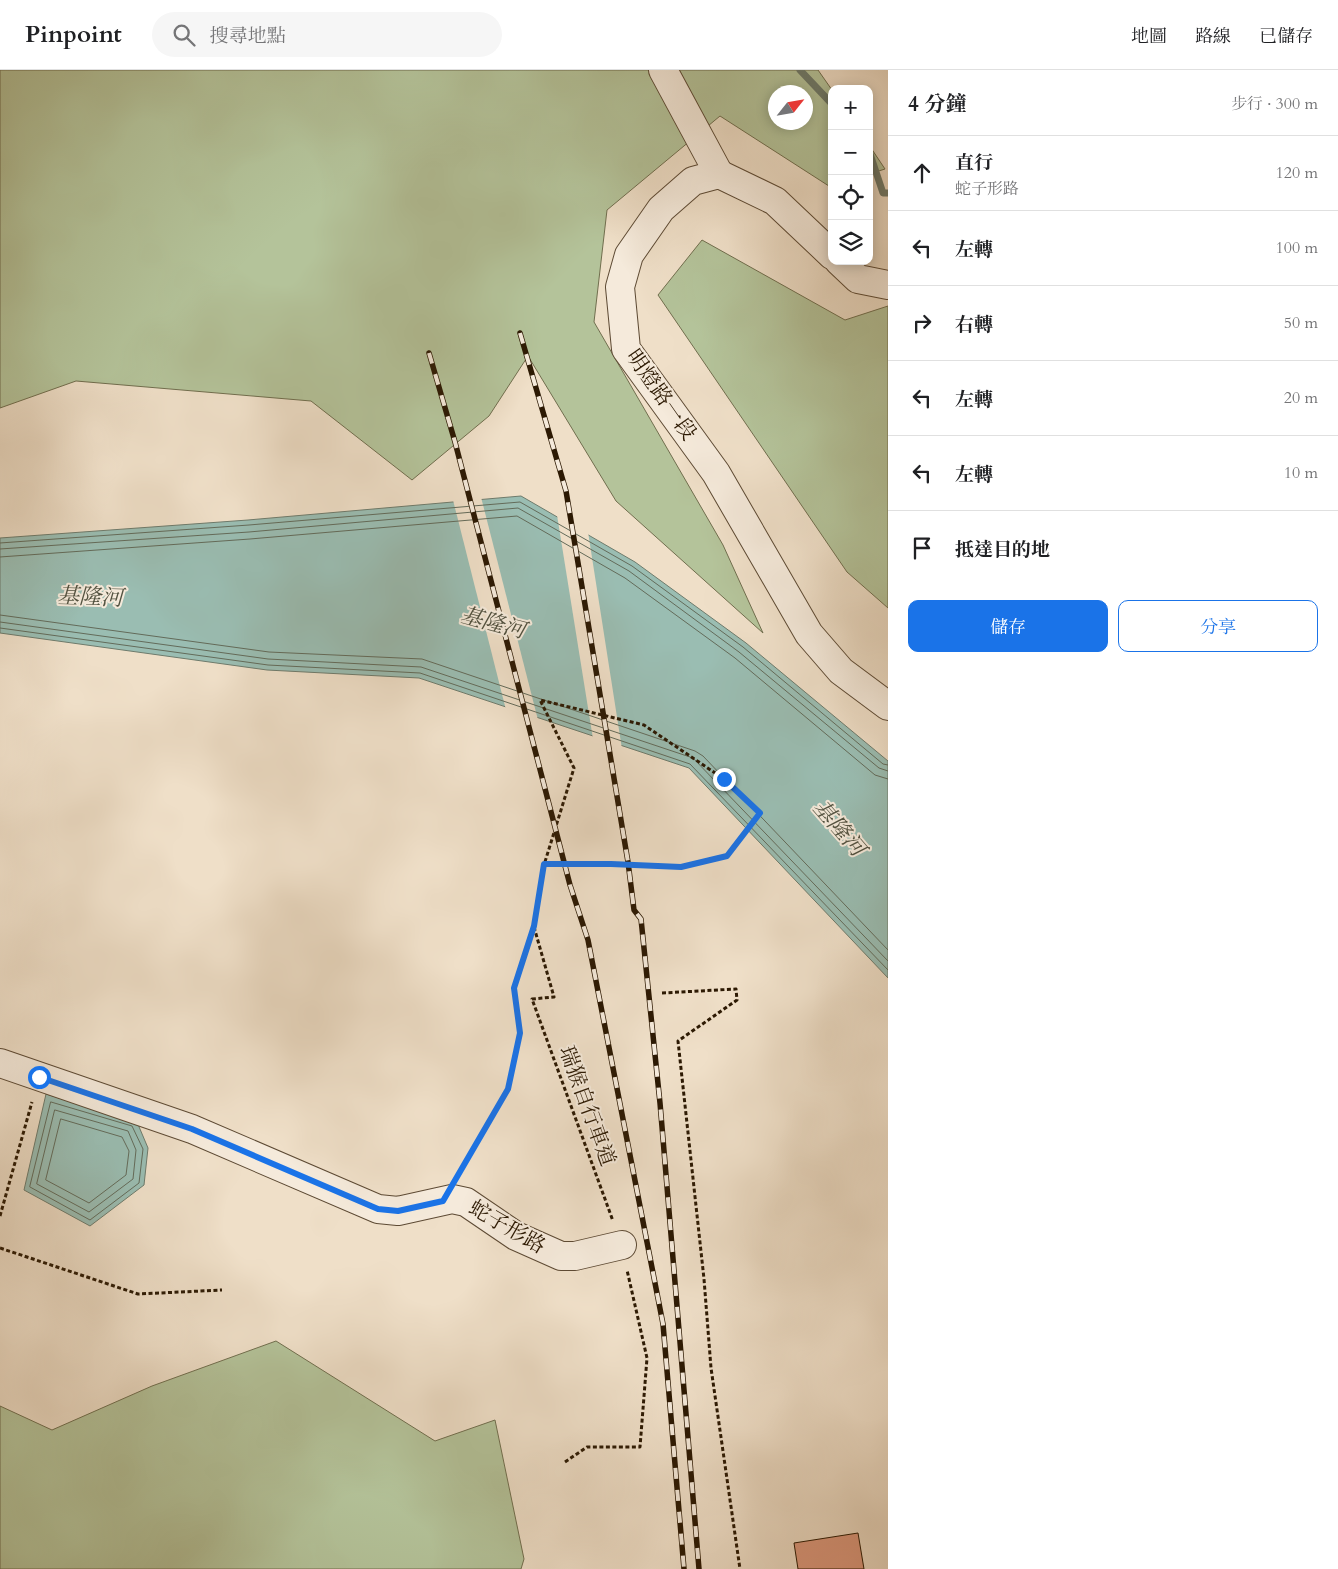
<!DOCTYPE html>
<html lang="zh-TW">
<meta charset="utf-8">
<style>
body{margin:0;font-family:Cardo,"Noto Serif TC",serif;background:#f6f6f6;color:#202124}
.controls{position:absolute;right:15px;top:15px;display:grid;overflow:hidden;border-radius:10px;box-shadow:0 2px 12px #0003}
.controls button{width:45px;height:45px;display:grid;place-items:center;padding:0;border:0;border-bottom:1px solid #e0e0e0;background:#fff;color:#202124;font:25px sans-serif}
.compass{position:absolute;left:768px;top:15px;width:45px;height:45px;border-radius:50%;background:#fff;box-shadow:0 2px 12px #0003;rotate:59deg}
.stop{position:absolute;width:15px;height:15px;margin:-11px;border:4px solid #1a73e8;border-radius:50%;background:#fff}
.stop.end{background:#1a73e8;border-color:#fff;box-shadow:0 1px 5px #0008}
.list{margin:0;padding:0;list-style:none}
h2{display:flex;justify-content:space-between;align-items:center;height:65px;margin:0;padding:0 20px;font-size:21px}
h2 small{font-size:16px;font-weight:400;color:#757577}
.list li{display:grid;grid-template-columns:32px 1fr auto;gap:15px;align-items:center;box-sizing:border-box;height:75px;padding:0 20px;border-top:1px solid #e0e0e0}
.list b{display:block;font-size:19px;white-space:nowrap}
.list p{margin:0;font-size:16px;white-space:nowrap;color:#757577}
.list em{font-size:16px;font-style:normal;color:#757577}
.actions{display:flex;gap:10px;padding:15px 20px}
.actions a{flex:1;padding:11px 0;border:1px solid #1a73e8;border-radius:10px;text-align:center;font-size:18px;color:#1a73e8}
.actions .main{background:#1a73e8;color:#fff}
.icon{flex:none;width:28px;height:28px;fill:none;stroke:currentColor;stroke-width:2;stroke-linecap:round;stroke-linejoin:round}
.map{position:relative;flex:none;width:888px;height:1499px;overflow:hidden}
header{display:flex;align-items:center;gap:30px;box-sizing:border-box;height:70px;padding:0 25px;background:#fff;border-bottom:1px solid #e0e0e0}
header strong{font-size:24px}
nav{display:flex;gap:28px;margin-inline-start:auto;font-size:18px}
.search{width:350px;height:45px;background:#f6f6f6;display:flex;align-items:center;gap:12px;box-sizing:border-box;padding:0 18px;border-radius:28px;color:#757577;font-size:19px}
main{display:flex}
aside{flex:1;background:#fff}
.map>svg:first-child{display:block}
.green{fill:#b4c39a;stroke:#706e4e;fill-rule:evenodd}
.water{fill:#9abdb2;stroke:#6e7b6c}
.pier{fill:#efdfc8}
.lines{fill:none;stroke-linecap:round;stroke-linejoin:round}
.shore{stroke:#636b5a;stroke-width:1}
.stream{stroke:#6e7b6c;stroke-width:7}
.building{fill:#dd997e;stroke:#2c1903}
.minor-casing{stroke:#5d4a34;stroke-width:30}
.path{stroke:#2c1903;stroke-width:3;stroke-dasharray:4 2.5;stroke-linecap:butt}
.minor{stroke:#f5eadb;stroke-width:28}
.rail-casing{stroke:#2c1903;stroke-width:5.5}
.rail{stroke:#f5eadb;stroke-width:4;stroke-dasharray:11;stroke-linecap:butt}
.route{stroke:#1a73e8;stroke-width:6}
.labels{text-anchor:middle;dominant-baseline:central;stroke-width:4;stroke-linejoin:round;paint-order:stroke}
.street-label{font-size:21px;fill:#2c1903;stroke:#f5eadb}
.water-label{font-size:22px;font-style:italic;fill:#525240;stroke:#f5eadb}
</style>
<header>
<strong>Pinpoint</strong>
<div class="search"><svg class="icon" aria-label="search" viewBox="0 0 24 24"><circle cx="10" cy="10" r="6"/><path d="M15 15l6 6"/></svg>搜尋地點</div>
<nav><a>地圖</a><a>路線</a><a>已儲存</a></nav>
</header>
<main>
<div class="map">
<svg width="888" height="1499" viewBox="0 0 888 1499">
<rect width="100%" height="100%" fill="#efdfc8"/>
<filter id="stains"><feTurbulence type="fractalNoise" baseFrequency=".004" numOctaves="4"/><feColorMatrix values="0 0 0 0 .2 0 0 0 0 .09 0 0 0 0 .02 0 0 0 .5 -.17"/></filter>
<radialGradient id="worn" r=".72"><stop offset=".6" stop-color="#630" stop-opacity="0"/><stop offset="1" stop-color="#630" stop-opacity=".3"/></radialGradient>
<!-- green -->
<g class="green">
<path d="M0,0H818L832,20V118L720,46L607,140L594,252L723,475L763,563L616,431L528,286L489,346L412,410L311,331L76,311L0,338ZM776,22H806V52H776Z"/>
<polygon points="869,75 885,99 869,104"/>
<polygon points="702,170 845,250 888,236 888,538 847,502 658,225"/>
<polygon points="276,1271 435,1371 495,1350 524,1489 521,1499 0,1499 0,1336 52,1360 152,1316"/>
</g>
<!-- water -->
<g class="water">
<polygon points="521,426 635,492 746,573 888,691 888,908 689,698 419,608 267,600 0,563 0,468 248,450"/>
<polygon points="46,1024 137,1052 148,1078 144,1115 90,1156 24,1120"/>
</g>
<!-- pier -->
<g class="pier">
<polygon points="481,427 538,650 506,640 453,430"/>
<polygon points="557,445 588,462 622,679 593,669"/>
</g>
<g class="lines">
<!-- shore -->
<g class="shore">
<polyline points="0,473 249,455 520,432 632,496 743,577 883,694 888,695"/>
<polyline points="0,479 249,462 518,438 629,501 739,582 879,698 888,701"/>
<polyline points="0,487 250,469 517,446 625,508 735,588 875,705 888,709"/>
<polyline points="0,545 269,582 422,589 695,681 703,686 888,880"/>
<polyline points="0,552 268,589 421,597 693,688 888,891"/>
<polyline points="0,558 268,595 420,603 690,694 888,900"/>
<polygon points="51,1032 132,1056 143,1079 139,1113 90,1150 30,1117"/>
<polygon points="55,1040 128,1061 136,1080 133,1109 89,1142 37,1114"/>
<polygon points="61,1049 122,1067 129,1081 126,1105 89,1133 46,1110"/>
</g>
<!-- stream -->
<g class="stream">
<polyline points="800,0 832,34"/>
<polyline points="869,81 883,123 888,123"/>
</g>
</g>
<!-- building -->
<polygon class="building" points="858,1463 864,1499 798,1499 794,1473"/>
<g class="lines">
<!-- minor casing -->
<g class="minor-casing">
<g id="minor">
<polyline points="663,0 719,104"/>
<polyline points="832,185 775,131 719,104 693,111 661,139 629,185 620,217 626,279 716,403 809,564 841,601 888,636"/>
<polyline points="839,191 858,209 888,215"/>
<polyline points="0,993 192,1059 378,1139 398,1141 452,1129 466,1132 516,1166 561,1186 575,1186 622,1175"/>
</g>
</g>
<!-- path -->
<g class="path">
<polyline points="534,857 554,927 532,929 613,1151"/>
<polyline points="662,923 736,919 737,930 678,971 704,1209 711,1298 740,1499"/>
<polyline points="458,1104 508,1019 520,963 514,918 534,856 544,795 574,698 540,630 644,655 724,709 760,743 727,786 681,797 611,794 544,795"/>
<polyline points="0,1146 32,1032"/>
<polyline points="0,1178 138,1224 222,1220"/>
<polyline points="565,1392 587,1377 640,1377 647,1288 627,1200"/>
</g>
<!-- minor -->
<use href="#minor" class="minor"/>
<!-- rail casing -->
<g class="rail-casing">
<g id="rail">
<polyline points="520,263 566,421 628,792 634,840 641,849 660,1033 699,1499"/>
<polyline points="429,283 455,372 570,815 588,870 663,1254 684,1499"/>
</g>
</g>
<!-- rail -->
<use href="#rail" class="rail"/>
</g>
<g class="lines">
<!-- route -->
<polyline class="route" points="39,1007 192,1059 378,1139 398,1141 443,1131 508,1019 520,963 514,918 534,856 544,794 611,794 681,797 727,786 760,743 724,709"/>
</g>
<g class="labels">
<!-- street labels -->
<g class="street-label">
<text transform="translate(661 325) rotate(55)">明燈路一段</text>
<text transform="translate(587 1036) rotate(70)">瑞猴自行車道</text>
<text transform="translate(507 1157) rotate(30)">蛇子形路</text>
</g>
<!-- water labels -->
<g class="water-label">
<text transform="translate(90 527) rotate(2)">基隆河</text>
<text transform="translate(493 553) rotate(15)">基隆河</text>
<text transform="translate(839 758) rotate(49)">基隆河</text>
</g>
</g>
<rect width="100%" height="100%" filter="url(#stains)"/>
<rect width="100%" height="100%" fill="url(#worn)"/>
</svg>
<div class="controls">
<button>+</button>
<button>−</button>
<button><svg class="icon" aria-label="locate" viewBox="0 0 24 24"><circle cx="12" cy="12" r="6"/><path d="M12 2v4M12 18v4M2 12h4M18 12h4"/></svg></button>
<button><svg class="icon" aria-label="layers" viewBox="0 0 24 24"><path d="M12 4l9 5-9 5-9-5zM3 14l9 5 9-5"/></svg></button>
</div>
<svg class="compass" viewBox="-18 -18 36 36"><path d="M0-13l5 13h-10z" fill="#e53935"/><path d="M0 13l5-13h-10z" fill="#757577"/></svg>
<div class="stop" style="left:39px;top:1007px"></div>
<div class="stop end" style="left:724px;top:709px"></div>
</div>
<aside>
<h2>4 分鐘<small>步行 · 300 m</small></h2>
<ul class="list">
<li><svg class="icon" aria-label="ahead" viewBox="0 0 24 24"><path d="M12 20V5M6 11l6-6 6 6"/></svg><div><b>直行</b><p>蛇子形路</p></div><em>120 m</em></li>
<li><svg class="icon" aria-label="left" viewBox="0 0 24 24"><path d="M17 20v-9H6M10 6l-5 5 5 5"/></svg><div><b>左轉</b></div><em>100 m</em></li>
<li><svg class="icon" aria-label="right" viewBox="0 0 24 24"><path d="M7 20v-9h11M14 6l5 5-5 5"/></svg><div><b>右轉</b></div><em>50 m</em></li>
<li><svg class="icon" aria-label="left" viewBox="0 0 24 24"><path d="M17 20v-9H6M10 6l-5 5 5 5"/></svg><div><b>左轉</b></div><em>20 m</em></li>
<li><svg class="icon" aria-label="left" viewBox="0 0 24 24"><path d="M17 20v-9H6M10 6l-5 5 5 5"/></svg><div><b>左轉</b></div><em>10 m</em></li>
<li><svg class="icon" aria-label="arrive" viewBox="0 0 24 24"><path d="M6 21V4h12l-3 4 3 4H6"/></svg><div><b>抵達目的地</b></div></li>
</ul>
<div class="actions"><a class="main">儲存</a><a>分享</a></div>
</aside>
</main>
